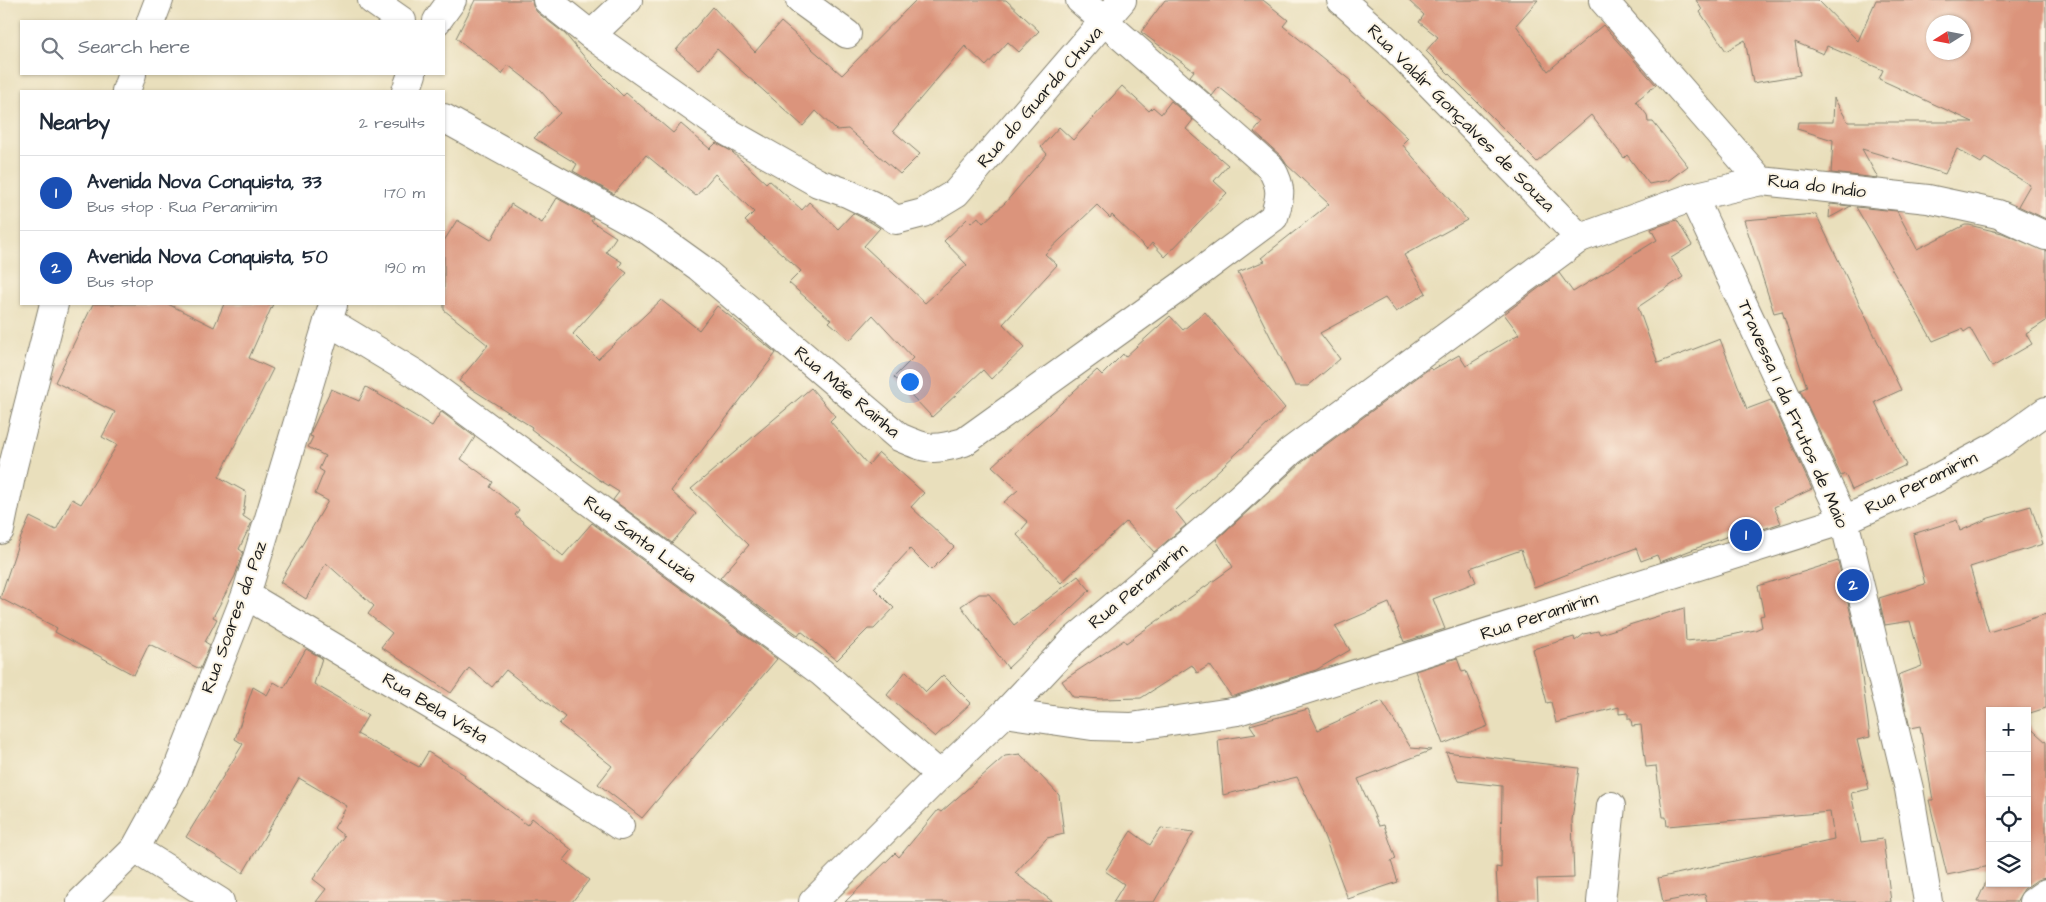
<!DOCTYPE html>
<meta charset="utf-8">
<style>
body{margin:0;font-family:"Architects Daughter",sans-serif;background:#f2f2f3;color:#1f2937}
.controls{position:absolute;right:15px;bottom:15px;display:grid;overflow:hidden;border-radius:0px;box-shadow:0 1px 4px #0004}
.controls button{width:45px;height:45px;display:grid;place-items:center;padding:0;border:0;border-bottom:1px solid #e0e1e3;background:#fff;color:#1f2937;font:25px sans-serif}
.compass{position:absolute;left:1926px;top:15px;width:45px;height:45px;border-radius:50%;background:#fff;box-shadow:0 1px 4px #0004;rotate:259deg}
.you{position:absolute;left:909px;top:381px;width:18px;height:18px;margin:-12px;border:4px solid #fff;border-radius:50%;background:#1a73e8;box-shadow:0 0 0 8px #1a73e833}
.badge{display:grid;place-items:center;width:32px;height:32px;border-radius:50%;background:#d1495b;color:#fff;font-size:16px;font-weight:700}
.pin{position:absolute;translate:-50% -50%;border:2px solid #fff;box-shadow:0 1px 5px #0006}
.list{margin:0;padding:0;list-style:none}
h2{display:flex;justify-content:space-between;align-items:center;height:65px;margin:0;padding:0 20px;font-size:21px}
h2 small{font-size:16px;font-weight:400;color:#747a83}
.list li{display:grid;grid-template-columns:32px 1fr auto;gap:15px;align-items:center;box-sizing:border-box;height:75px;padding:0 20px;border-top:1px solid #e0e1e3}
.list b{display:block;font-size:19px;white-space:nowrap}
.list p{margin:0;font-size:16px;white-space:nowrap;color:#747a83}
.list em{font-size:16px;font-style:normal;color:#747a83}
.icon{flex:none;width:28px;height:28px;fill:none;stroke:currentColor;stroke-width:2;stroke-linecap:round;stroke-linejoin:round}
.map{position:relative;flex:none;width:2046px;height:902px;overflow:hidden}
.search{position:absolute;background:#fff;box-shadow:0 1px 4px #0004;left:20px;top:20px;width:425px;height:55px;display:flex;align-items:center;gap:12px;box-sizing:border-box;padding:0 18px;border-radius:0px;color:#747a83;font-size:19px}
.panel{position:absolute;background:#fff;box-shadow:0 1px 4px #0004;left:20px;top:90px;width:425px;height:215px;border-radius:0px}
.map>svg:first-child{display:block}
.building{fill:#db947b;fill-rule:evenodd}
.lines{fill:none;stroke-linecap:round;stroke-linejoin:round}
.minor-casing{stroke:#827e6c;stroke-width:30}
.minor{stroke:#fff;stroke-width:28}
.labels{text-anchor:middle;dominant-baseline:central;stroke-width:4;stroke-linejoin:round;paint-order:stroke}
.street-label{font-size:18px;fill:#1c1c1c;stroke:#fcf5e5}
</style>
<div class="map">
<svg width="2046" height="902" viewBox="0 0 2046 902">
<rect width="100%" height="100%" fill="#fcf5e5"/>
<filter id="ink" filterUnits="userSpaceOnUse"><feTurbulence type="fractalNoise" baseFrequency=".02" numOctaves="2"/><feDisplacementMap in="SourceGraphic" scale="10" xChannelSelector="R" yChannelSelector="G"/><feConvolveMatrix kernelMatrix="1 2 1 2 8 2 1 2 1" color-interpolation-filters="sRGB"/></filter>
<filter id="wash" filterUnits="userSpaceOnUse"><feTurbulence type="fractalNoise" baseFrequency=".0096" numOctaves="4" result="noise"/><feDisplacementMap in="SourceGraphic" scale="20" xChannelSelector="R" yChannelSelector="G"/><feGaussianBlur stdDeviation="1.12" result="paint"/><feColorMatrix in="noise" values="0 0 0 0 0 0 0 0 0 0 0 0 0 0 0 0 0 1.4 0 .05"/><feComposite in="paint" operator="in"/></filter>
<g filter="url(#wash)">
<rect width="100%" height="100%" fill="#e9dfbc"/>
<g id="blocks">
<!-- building -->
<g class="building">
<polygon points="475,0 532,0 533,6 537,12 565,34 587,60 623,96 626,93 673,133 681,124 710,149 716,143 731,151 766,183 769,180 802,210 809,202 838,229 853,213 872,223 880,228 864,246 925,303 967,265 944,241 967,219 971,223 978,217 983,223 1005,203 1047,154 1041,147 1059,127 1073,140 1122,86 1149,111 1153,107 1161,114 1171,101 1193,120 1186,129 1228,165 1214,181 1227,193 1165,257 1152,243 1147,249 1112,215 1110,218 1097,205 1045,254 1057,265 1003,324 1025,347 991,379 983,370 932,417 894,377 913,358 873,315 850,340 829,322 831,320 789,283 801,271 745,221 754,212 715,174 696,196 646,155 614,194 573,171 577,164 534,138 560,113 540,90 508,65 502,74 456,38"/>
<polygon points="916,0 1006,0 1039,31 1019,52 1008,42 986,66 965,46 893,131 920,154 900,174 848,129 836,130 816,111 803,126 717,49 699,70 676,50 713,7 755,52 781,22 842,75"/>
<polygon points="1165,0 1263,0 1288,20 1283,26 1351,81 1350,83 1408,138 1402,144 1467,220 1404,255 1426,293 1396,312 1385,298 1320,333 1340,359 1308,386 1295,386 1238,272 1265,261 1261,258 1329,204 1287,165 1281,156 1254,132 1262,122 1219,87 1212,96 1190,76 1194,71 1141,32"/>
<polygon points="1408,0 1538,0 1516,25 1548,71 1603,25 1656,85 1636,101 1647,115 1648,122 1653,122 1688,166 1669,180 1649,184 1627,155 1624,158 1591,115 1537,162 1426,51 1438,37 1419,22 1424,15"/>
<path d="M1696,0H1818L1858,41L1876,0H2046V219L2018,206L2030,185L1985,158L1981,163L1957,149L1945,174L1862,149L1878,178L1831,173L1833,140L1797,129L1798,122H1833L1834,98L1848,122H1973L1879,79L1883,70L1827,46L1823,54L1795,42L1800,75L1753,83L1745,40L1726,51L1700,12L1702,10ZM1934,22H1964V52H1934Z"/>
<polygon points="557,198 593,218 591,221 616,237 606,252 622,262 619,267 627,273 573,334 598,359 661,300 699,330 717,306 776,353 671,491 696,514 672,543 613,500 619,492 598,479 531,429 532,427 459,381 488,345 444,310 444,241 457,220 491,240 511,204 542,223"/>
<polygon points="1830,204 1851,206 1829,218"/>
<polygon points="1856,207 1897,211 1917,249 1965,225 1969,225 2002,233 2046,251 2046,321 2026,334 2032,344 1992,367 1970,328 1964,332 1962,329 1933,341"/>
<polygon points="1816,214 1901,390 1875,402 1906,465 1852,490 1845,474 1841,476 1800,390 1807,387 1782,311 1774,313 1744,220"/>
<polygon points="1677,220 1692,245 1671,258 1683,277 1638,307 1658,363 1720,339 1747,409 1771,400 1812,489 1774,507 1781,523 1733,539 1731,535 1660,562 1657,555 1641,561 1636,548 1534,587 1521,550 1470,568 1476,582 1433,599 1445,629 1404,642 1389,603 1335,626 1350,650 1316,670 1234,696 1231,696 1210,665 1197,673 1192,665 1141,698 1101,699 1073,697 1062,681 1124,640 1126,643 1233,567 1216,540 1301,463 1430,368 1432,370 1459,355 1466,366 1519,334 1504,314 1559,273 1573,292 1657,240 1651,229"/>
<polygon points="93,304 168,304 214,327 224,304 273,304 249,358 273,369 219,477 246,492 243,516 252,522 239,549 243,552 235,576 213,617 217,619 205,642 210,645 200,669 149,644 134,675 55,632 57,628 0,598 18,544 30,517 56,530 72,499 81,504 117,445 102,437 115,412 55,382"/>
<polygon points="1205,312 1285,408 1175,511 1186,525 1154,552 1126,522 1061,583 1017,535 1028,522 1004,502 1018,490 992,466 1097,370 1102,375 1123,354 1125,357 1170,316 1183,330"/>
<polygon points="366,387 432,426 441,412 443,413 475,437 461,459 493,482 490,487 519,510 515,515 563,556 592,523 777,659 642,818 598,784 612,766 559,724 565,717 506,670 492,687 469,668 451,693 381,647 392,633 368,614 374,606 326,563 306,599 280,582 328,501 315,494 324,472 319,469 325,456 308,447 313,437 310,436 312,430 331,389 359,401"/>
<polygon points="811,388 835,416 830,421 868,465 879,453 924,493 911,507 954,547 931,570 910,549 874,588 894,608 874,629 868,629 837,660 801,631 798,635 720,578 749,545 691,489"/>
<polygon points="2031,506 2043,544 1970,567 1989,632 2046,614 2046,708 2027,714 2027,711 1990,711 1990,866 1947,875 1929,800 1933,800 1920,726 1910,728 1898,675 1922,666 1910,621 1885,625 1879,598 1925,584 1913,534 1957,520 1960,531 1989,518"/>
<polygon points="1838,561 1857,640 1870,737 1857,740 1869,789 1851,793 1861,842 1883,839 1891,902 1707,902 1705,894 1663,902 1658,878 1834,839 1830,812 1667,826 1666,817 1663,817 1656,766 1646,767 1641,725 1632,726 1631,719 1628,719 1628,713 1619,714 1619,707 1556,723 1551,702 1547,703 1533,649 1574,637 1575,641 1584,634 1598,631 1600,634 1684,608 1686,641 1718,638 1755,630 1762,627 1760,616 1764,615 1758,586"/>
<polygon points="1078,576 1090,590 1008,668 961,606 979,594 989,594 1014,625"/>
<polygon points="306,649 322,658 314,684 368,715 357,734 419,767 428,752 465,775 464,777 527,825 532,818 572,850 564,860 589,880 572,902 316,902 326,889 313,879 344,836 334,828 347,806 299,778 243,873 186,837 243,744 235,739 253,687 267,695 274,682 284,688"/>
<polygon points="1457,658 1462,672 1466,671 1488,726 1443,744 1415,671"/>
<polygon points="906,671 926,692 943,675 971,703 935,737 887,695"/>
<polygon points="1382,701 1411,748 1432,750 1358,779 1379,826 1384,825 1396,859 1391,861 1398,882 1348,899 1318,820 1297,777 1223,795 1218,740 1256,734 1250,725 1308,709 1318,730"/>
<polygon points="2027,725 2046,742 2046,878 2037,880 2024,889 2016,902 1977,902 1990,873 1990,883 2027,883"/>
<polygon points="1446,752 1579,768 1572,820 1574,878 1537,879 1538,901 1498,902 1496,867 1501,868 1502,786 1458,781"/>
<polygon points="1020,754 1059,795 1064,834 1047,838 1015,873 1053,902 845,902 895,853 899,857 938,810 941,812 1005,756"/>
<polygon points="1161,828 1194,832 1154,902 1113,902 1124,884 1105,871 1131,831 1150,845"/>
</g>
</g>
</g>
<g filter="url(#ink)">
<use href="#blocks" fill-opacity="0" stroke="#827e6c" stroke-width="1"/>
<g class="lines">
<!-- minor casing -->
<g class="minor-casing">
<g id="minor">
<polyline points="372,0 402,21"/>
<polyline points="547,0 591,35 728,132 818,183 847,193 880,209 896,220 923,213 956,193 1122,0"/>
<polyline points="800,0 847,34"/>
<polyline points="1341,0 1392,45 1580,238"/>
<polyline points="1603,0 1761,181 1928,199 1998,214 2046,236"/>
<polyline points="151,21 159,0"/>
<polyline points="437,21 452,0"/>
<polyline points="591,35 628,0"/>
<polyline points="126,91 132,74"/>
<polyline points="406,91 412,74"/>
<path d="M444,118L649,231L699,267L899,437C929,450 932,451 964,442L1184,284L1274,217C1281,196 1282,187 1271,168L1080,0"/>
<polyline points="1693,197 1844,520 1909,789 1928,902"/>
<polyline points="328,321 416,374 821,672 940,775"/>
<polyline points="0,530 13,466 54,304"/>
<polyline points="246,595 486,738 620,826"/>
<polyline points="1005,713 1092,726 1131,727 1238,711 1844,520 1933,480 2000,444 2046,411"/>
<polyline points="135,849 220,902"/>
<polyline points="81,902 135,849 174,778 246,595 333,305"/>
<polyline points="813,902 940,775 1005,713 1072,642 1212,523 1291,451 1580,238 1693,197 1761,181"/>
<polyline points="1601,902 1611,806"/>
<polyline points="2033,902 2046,893"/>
</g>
</g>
<!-- minor -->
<use href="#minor" class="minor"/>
</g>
</g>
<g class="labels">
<!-- street labels -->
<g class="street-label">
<text transform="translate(1040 97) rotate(-49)">Rua do Guarda Chuva</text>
<text transform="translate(1461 118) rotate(45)">Rua Valdir Gonçalves de Souza</text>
<text transform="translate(1817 186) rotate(7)">Rua do Indio</text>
<text transform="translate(847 392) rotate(40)">Rua Mãe Rainha</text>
<text transform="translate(1793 414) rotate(66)">Travessa 1 da Frutos de Maio</text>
<text transform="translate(1921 483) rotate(-26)">Rua Peramirim</text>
<text transform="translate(640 539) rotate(36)">Rua Santa Luzia</text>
<text transform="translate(1138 586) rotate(-40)">Rua Peramirim</text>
<text transform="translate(1539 616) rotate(-18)">Rua Peramirim</text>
<text transform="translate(234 617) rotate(-70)">Rua Soares da Paz</text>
<text transform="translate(435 708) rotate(31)">Rua Bela Vista</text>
</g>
</g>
</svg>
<div class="controls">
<button>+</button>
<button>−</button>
<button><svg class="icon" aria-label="locate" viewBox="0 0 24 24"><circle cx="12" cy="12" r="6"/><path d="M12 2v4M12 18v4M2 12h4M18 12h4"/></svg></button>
<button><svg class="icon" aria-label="layers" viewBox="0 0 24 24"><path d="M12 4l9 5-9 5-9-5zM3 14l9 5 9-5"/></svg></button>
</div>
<svg class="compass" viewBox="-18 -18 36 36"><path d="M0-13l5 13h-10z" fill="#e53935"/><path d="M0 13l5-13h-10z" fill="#747a83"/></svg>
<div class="you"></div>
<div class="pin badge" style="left:1746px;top:535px;background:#1a4fb4">1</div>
<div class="pin badge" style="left:1853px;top:585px;background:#1a4fb4">2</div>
<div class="search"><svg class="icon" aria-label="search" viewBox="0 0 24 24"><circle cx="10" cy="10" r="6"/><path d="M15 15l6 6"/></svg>Search here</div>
<section class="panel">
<h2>Nearby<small>2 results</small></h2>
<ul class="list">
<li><span class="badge" style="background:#1a4fb4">1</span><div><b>Avenida Nova Conquista, 33</b><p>Bus stop · Rua Peramirim</p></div><em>170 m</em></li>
<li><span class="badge" style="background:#1a4fb4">2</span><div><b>Avenida Nova Conquista, 50</b><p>Bus stop</p></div><em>190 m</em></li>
</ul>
</section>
</div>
